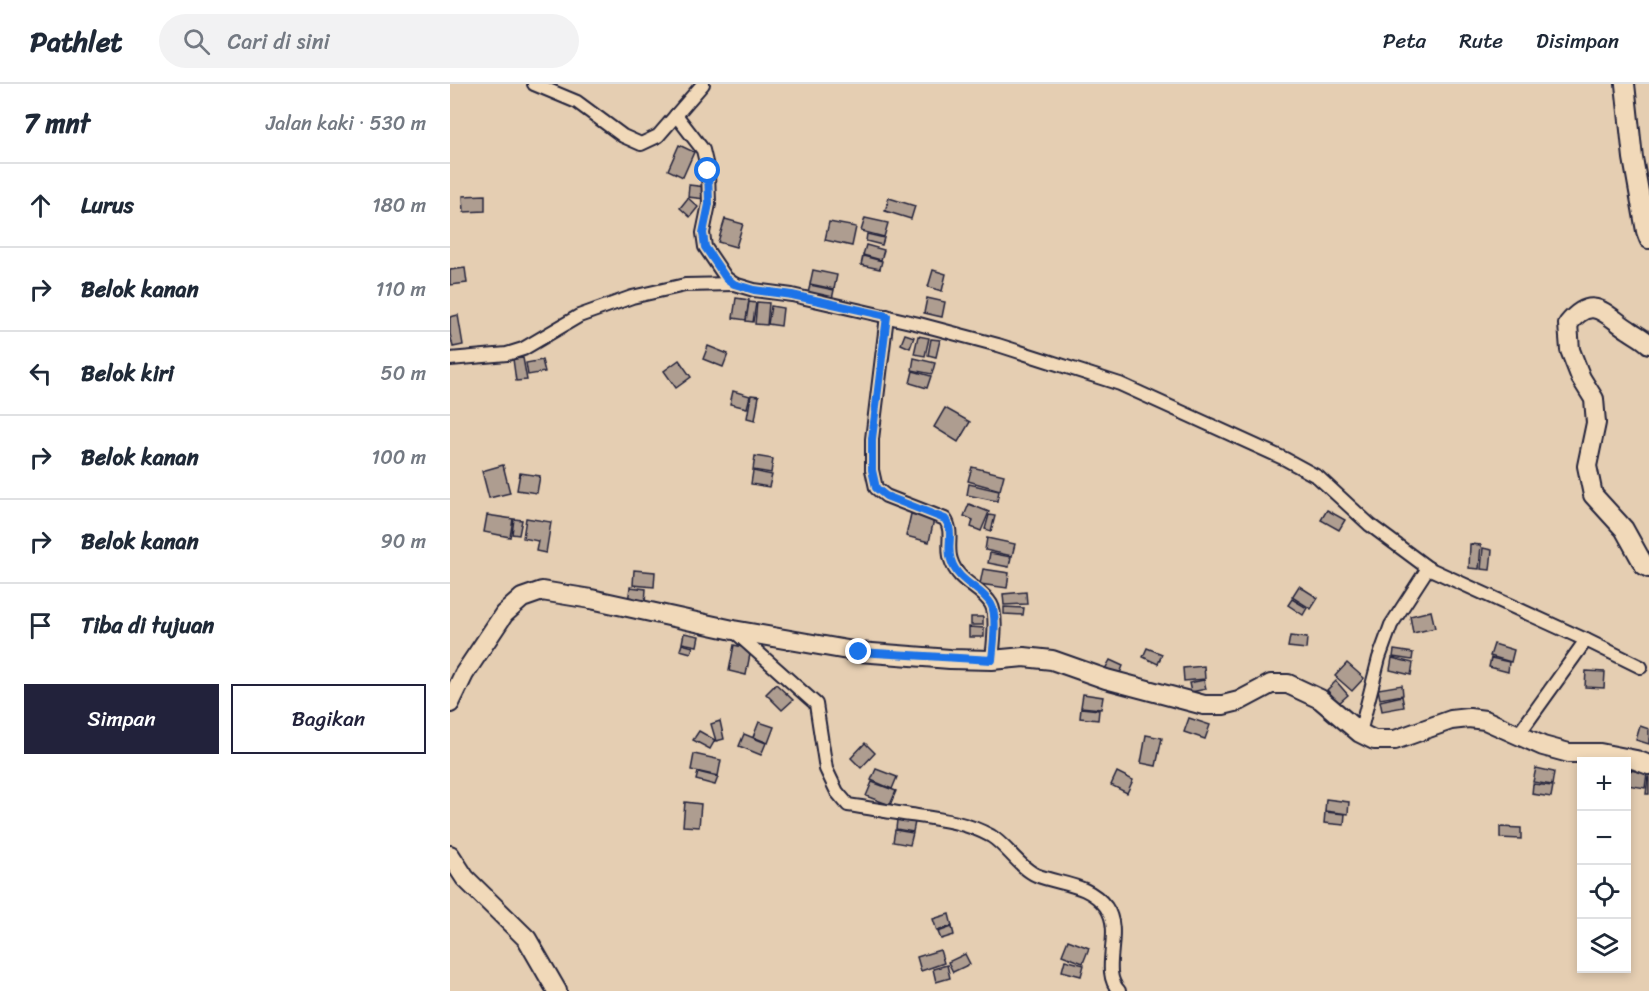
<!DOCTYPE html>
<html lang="id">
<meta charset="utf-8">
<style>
body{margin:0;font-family:Sriracha,sans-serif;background:#f2f2f3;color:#1f2937}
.controls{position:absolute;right:18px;bottom:18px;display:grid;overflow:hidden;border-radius:0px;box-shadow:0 3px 9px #0003}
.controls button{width:54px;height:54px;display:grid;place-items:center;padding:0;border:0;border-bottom:2px solid #e0e1e3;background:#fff;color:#1f2937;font:30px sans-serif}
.stop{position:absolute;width:18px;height:18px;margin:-14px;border:4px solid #1a73e8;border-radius:50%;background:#fff}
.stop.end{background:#1a73e8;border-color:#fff;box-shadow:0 2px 6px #0008}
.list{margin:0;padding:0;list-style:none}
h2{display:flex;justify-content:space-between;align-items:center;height:78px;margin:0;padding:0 24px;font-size:26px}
h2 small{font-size:20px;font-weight:400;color:#747a83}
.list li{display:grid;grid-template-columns:39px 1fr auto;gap:18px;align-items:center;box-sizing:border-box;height:84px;padding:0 24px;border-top:2px solid #e0e1e3}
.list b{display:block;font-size:22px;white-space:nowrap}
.list em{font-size:20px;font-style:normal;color:#747a83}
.actions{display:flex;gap:12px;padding:18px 24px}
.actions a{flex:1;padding:14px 0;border:2px solid #22223b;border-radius:0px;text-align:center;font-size:21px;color:#22223b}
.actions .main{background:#22223b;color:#fff}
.icon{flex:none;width:33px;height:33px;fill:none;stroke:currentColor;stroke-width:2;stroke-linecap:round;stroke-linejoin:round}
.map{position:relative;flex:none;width:1199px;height:907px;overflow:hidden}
header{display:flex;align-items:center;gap:36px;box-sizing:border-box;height:84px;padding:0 30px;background:#fff;border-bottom:2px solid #e0e1e3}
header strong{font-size:28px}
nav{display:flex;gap:33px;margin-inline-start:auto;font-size:21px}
.search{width:420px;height:54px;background:#f2f2f3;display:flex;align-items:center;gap:15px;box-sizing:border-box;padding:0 21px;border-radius:33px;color:#747a83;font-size:22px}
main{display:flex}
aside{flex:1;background:#fff}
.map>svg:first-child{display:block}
.building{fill:#ae9d90;stroke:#22223b;stroke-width:1.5}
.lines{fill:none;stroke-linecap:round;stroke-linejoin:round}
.street-casing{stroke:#22223b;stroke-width:16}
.secondary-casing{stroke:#22223b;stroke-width:22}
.street{stroke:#f1d9b9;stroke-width:12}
.secondary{stroke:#f1d9b9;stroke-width:18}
.route{stroke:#1a73e8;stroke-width:8}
</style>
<header>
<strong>Pathlet</strong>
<div class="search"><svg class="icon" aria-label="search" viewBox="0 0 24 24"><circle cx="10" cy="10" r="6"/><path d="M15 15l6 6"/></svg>Cari di sini</div>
<nav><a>Peta</a><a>Rute</a><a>Disimpan</a></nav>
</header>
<main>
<aside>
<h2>7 mnt<small>Jalan kaki · 530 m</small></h2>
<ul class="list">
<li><svg class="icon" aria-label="ahead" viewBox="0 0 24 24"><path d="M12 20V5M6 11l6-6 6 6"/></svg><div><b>Lurus</b></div><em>180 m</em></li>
<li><svg class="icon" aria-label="right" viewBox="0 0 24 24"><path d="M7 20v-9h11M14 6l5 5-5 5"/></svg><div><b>Belok kanan</b></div><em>110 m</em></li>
<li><svg class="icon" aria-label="left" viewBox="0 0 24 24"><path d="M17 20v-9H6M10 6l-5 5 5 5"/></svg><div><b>Belok kiri</b></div><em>50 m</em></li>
<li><svg class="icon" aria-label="right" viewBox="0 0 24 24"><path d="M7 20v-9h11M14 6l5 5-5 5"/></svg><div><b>Belok kanan</b></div><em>100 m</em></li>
<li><svg class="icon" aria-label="right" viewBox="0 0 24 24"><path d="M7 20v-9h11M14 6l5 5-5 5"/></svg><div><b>Belok kanan</b></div><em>90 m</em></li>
<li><svg class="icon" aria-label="arrive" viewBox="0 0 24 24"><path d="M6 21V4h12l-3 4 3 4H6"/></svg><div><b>Tiba di tujuan</b></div></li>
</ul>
<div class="actions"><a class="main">Simpan</a><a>Bagikan</a></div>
</aside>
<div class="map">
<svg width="1199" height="907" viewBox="0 0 1199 907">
<rect width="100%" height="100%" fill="#e5ceb2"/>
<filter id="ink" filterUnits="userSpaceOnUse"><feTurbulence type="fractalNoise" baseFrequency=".0167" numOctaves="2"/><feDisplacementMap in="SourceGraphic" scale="12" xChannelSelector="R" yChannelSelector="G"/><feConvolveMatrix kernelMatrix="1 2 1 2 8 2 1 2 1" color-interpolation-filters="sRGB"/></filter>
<g filter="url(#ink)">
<!-- building -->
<g class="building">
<polygon points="229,61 244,68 233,93 218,86"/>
<polygon points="239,101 256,103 255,115 238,113"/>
<polygon points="35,111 35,127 14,128 13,112"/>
<polygon points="238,114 248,123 240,133 230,124"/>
<polygon points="439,114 465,122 461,135 435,127"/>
<polygon points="415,134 438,139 434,153 411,147"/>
<polygon points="275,135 293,140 286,163 268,158"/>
<polygon points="379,138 406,143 402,162 375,156"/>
<polygon points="417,150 434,154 432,161 416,157"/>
<polygon points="416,161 434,166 431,176 413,171"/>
<polygon points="413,172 432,177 430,185 411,181"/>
<polygon points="15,184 17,199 0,201 0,186"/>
<polygon points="363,186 387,191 384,205 360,200"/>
<polygon points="483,186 496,190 492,207 478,203"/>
<polygon points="360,201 384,206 382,215 358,209"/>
<polygon points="286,214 299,216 296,236 283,234"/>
<polygon points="477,214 495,218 492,233 474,229"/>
<polygon points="299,218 306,219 303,238 296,237"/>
<polygon points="307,218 319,219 317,241 305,240"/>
<polygon points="321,222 333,224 331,242 318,240"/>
<polygon points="8,231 13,261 3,263 0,250 0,233"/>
<polygon points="455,250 464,253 460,264 451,260"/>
<polygon points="468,252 479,254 475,272 464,270"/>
<polygon points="481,255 490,256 486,273 478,271"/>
<polygon points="258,262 278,270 273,283 253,275"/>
<polygon points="73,274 77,296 66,297 63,275"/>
<polygon points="464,274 485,279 482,290 462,286"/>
<polygon points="92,276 95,288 78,291 76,279"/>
<polygon points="229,276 241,293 226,304 214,287"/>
<polygon points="463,287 481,292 477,304 460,299"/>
<polygon points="283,307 300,312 297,324 280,320"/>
<polygon points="301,311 309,312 305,336 297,334"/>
<polygon points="495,324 520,338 508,358 484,343"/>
<polygon points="305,372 323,375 321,389 303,386"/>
<polygon points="53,381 60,409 39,414 32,387"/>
<polygon points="522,383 554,391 550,406 518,397"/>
<polygon points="303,387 322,391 319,403 301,400"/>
<polygon points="70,389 90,392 87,409 67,406"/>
<polygon points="519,400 549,407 547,417 517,411"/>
<polygon points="519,420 539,428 531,447 521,443 523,436 514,432"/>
<polygon points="877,426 895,436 889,446 871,436"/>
<polygon points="461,430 484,435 479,458 456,452"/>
<polygon points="37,431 63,435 60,453 34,448"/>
<polygon points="539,431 545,432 541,447 535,445"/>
<polygon points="76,434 101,438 96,469 86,467 88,457 73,454"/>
<polygon points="64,435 72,436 69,451 62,450"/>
<polygon points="537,454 565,460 562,472 535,466"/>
<polygon points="1020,460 1031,461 1029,485 1019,484"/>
<polygon points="1033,464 1042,466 1040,486 1031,485"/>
<polygon points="540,469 561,473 559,483 538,479"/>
<polygon points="533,485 559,489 557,504 530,500"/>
<polygon points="184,486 205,488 204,503 183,501"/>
<polygon points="849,502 868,514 861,525 842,513"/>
<polygon points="180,503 196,505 195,520 178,518"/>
<polygon points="576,508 577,520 554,521 553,510"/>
<polygon points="842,515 857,524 853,531 838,521"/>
<polygon points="554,523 574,524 573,531 554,530"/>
<polygon points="981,527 985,544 963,549 960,532"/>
<rect x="521" y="533" width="12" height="8"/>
<polygon points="519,543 534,544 534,553 519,553"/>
<polygon points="234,549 249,552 247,562 232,559"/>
<polygon points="840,552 857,554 856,565 838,563"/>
<polygon points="232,560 243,563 241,569 230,566"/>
<polygon points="1044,560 1064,566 1061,578 1040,572"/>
<polygon points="284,561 301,565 296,591 279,587"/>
<polygon points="697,564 712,570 708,580 693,573"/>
<polygon points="944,566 963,569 962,576 943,573"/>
<polygon points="942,574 963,579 961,591 940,586"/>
<polygon points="1041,574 1059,578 1058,588 1039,583"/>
<polygon points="660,576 673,582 668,594 654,587"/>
<polygon points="897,579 914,594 902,607 885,592"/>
<polygon points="754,582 755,595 734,597 733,584"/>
<polygon points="1136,587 1155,588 1154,604 1135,603"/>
<polygon points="754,596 756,605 741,608 739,599"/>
<polygon points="886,597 898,611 889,619 877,606"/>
<polygon points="326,600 343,616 332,626 316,610"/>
<polygon points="952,601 953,611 930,615 928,605"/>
<polygon points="633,610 653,613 651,625 631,623"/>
<polygon points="952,612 954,623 932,627 930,617"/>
<polygon points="631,624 649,626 648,636 630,634"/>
<polygon points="739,634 760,641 755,655 734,648"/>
<polygon points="270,637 274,655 266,657 261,640"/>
<polygon points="309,638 324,643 318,659 303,653"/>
<polygon points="1190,642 1199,645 1199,660 1186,656"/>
<polygon points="249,647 265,656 260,665 243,656"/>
<polygon points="294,650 316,659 311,671 289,662"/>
<polygon points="696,651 712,654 706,682 691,679"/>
<polygon points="415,659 425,669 411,684 401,674"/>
<polygon points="244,670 271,676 268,692 241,686"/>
<polygon points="1086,684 1104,688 1102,701 1083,698"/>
<polygon points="426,685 447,693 442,705 421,696"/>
<polygon points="1179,686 1197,689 1195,704 1177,701"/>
<polygon points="248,688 268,693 265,701 246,696"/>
<polygon points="667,688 683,696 677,709 661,701"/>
<polygon points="1198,693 1199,693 1199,710 1196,710"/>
<polygon points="422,698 446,707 440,721 416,712"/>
<polygon points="1083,700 1103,702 1101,713 1082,710"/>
<polygon points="876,715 899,718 898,730 875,727"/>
<polygon points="235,718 251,720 249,743 233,742"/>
<polygon points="875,728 895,730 894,741 874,739"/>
<polygon points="447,736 465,738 463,748 446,745"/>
<polygon points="1050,743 1071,744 1071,755 1050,754"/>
<polygon points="445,746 463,749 460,761 443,758"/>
<polygon points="499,830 502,842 487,847 483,835"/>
<polygon points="502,843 504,851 491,855 488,848"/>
<polygon points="618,856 639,864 633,879 612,871"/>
<polygon points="490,866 494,879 471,887 467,873"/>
<polygon points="515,870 520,880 503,888 498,878"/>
<polygon points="615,876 634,881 631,892 612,887"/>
<polygon points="497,881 500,894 486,898 483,885"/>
</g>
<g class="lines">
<!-- street casing -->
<g class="street-casing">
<g id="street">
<polyline points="84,0 127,18 173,52 191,60 208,52 253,0"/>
<polyline points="226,31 253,66 258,87 259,120 253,149 255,163 276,194 284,200 304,206 342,211 469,240 548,261 670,300 835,375 868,393 920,441 978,484"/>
<path d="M437,232L422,355V386L426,404L436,412L495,435C504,448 496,462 501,476C508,499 531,503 541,520C548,532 543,563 542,576"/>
<polyline points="0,275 57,270 73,265 129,232 182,213 235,201 284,200"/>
<path d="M284,547L366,620L376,685L387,708L398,721C419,724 440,728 461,731C489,735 516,738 541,752C556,761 570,784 586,791C611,801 638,799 656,823C674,849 649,886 669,907"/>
<polyline points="910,649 929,574 941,541 978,484 1136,556 1191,583"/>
<polyline points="1068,651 1136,556"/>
</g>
</g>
<!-- secondary casing -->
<g class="secondary-casing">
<g id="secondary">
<polyline points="1175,0 1183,74 1196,147 1199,155"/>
<path d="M1199,260C1193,254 1186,251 1179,246C1155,231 1143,209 1118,240L1120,266L1131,294L1144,315L1146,339L1137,382L1143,411L1174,445L1194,481L1199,484"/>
<polyline points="0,619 14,590 54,530 72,514 92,507 141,515 283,546 409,568 500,575 542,576 574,573 602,576 656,595 754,621 773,621 789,617 821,600 838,600 870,615 910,649 924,656 945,656 1001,636 1019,634 1035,636 1093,662 1119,669 1150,669 1186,676 1199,681"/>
<polyline points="0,771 15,794 77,855 107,907"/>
</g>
</g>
<!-- street -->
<use href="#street" class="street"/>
<!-- secondary -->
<use href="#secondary" class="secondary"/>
</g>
</g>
<g class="lines" filter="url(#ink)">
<!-- route -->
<path class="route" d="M258,87L259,120L253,149L255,163L276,194L284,200L304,206L342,211L437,232L422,355V386L426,404L436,412L495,435C505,448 496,462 501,476C508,499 531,503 541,520C548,532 543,563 542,576L409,568"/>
</g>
</svg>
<div class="controls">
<button>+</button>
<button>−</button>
<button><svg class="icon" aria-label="locate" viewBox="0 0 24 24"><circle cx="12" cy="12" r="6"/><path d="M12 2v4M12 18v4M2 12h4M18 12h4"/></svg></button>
<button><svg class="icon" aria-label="layers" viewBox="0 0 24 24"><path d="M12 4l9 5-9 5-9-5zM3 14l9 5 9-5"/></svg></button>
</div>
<div class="stop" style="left:258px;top:87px"></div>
<div class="stop end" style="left:409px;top:568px"></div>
</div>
</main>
